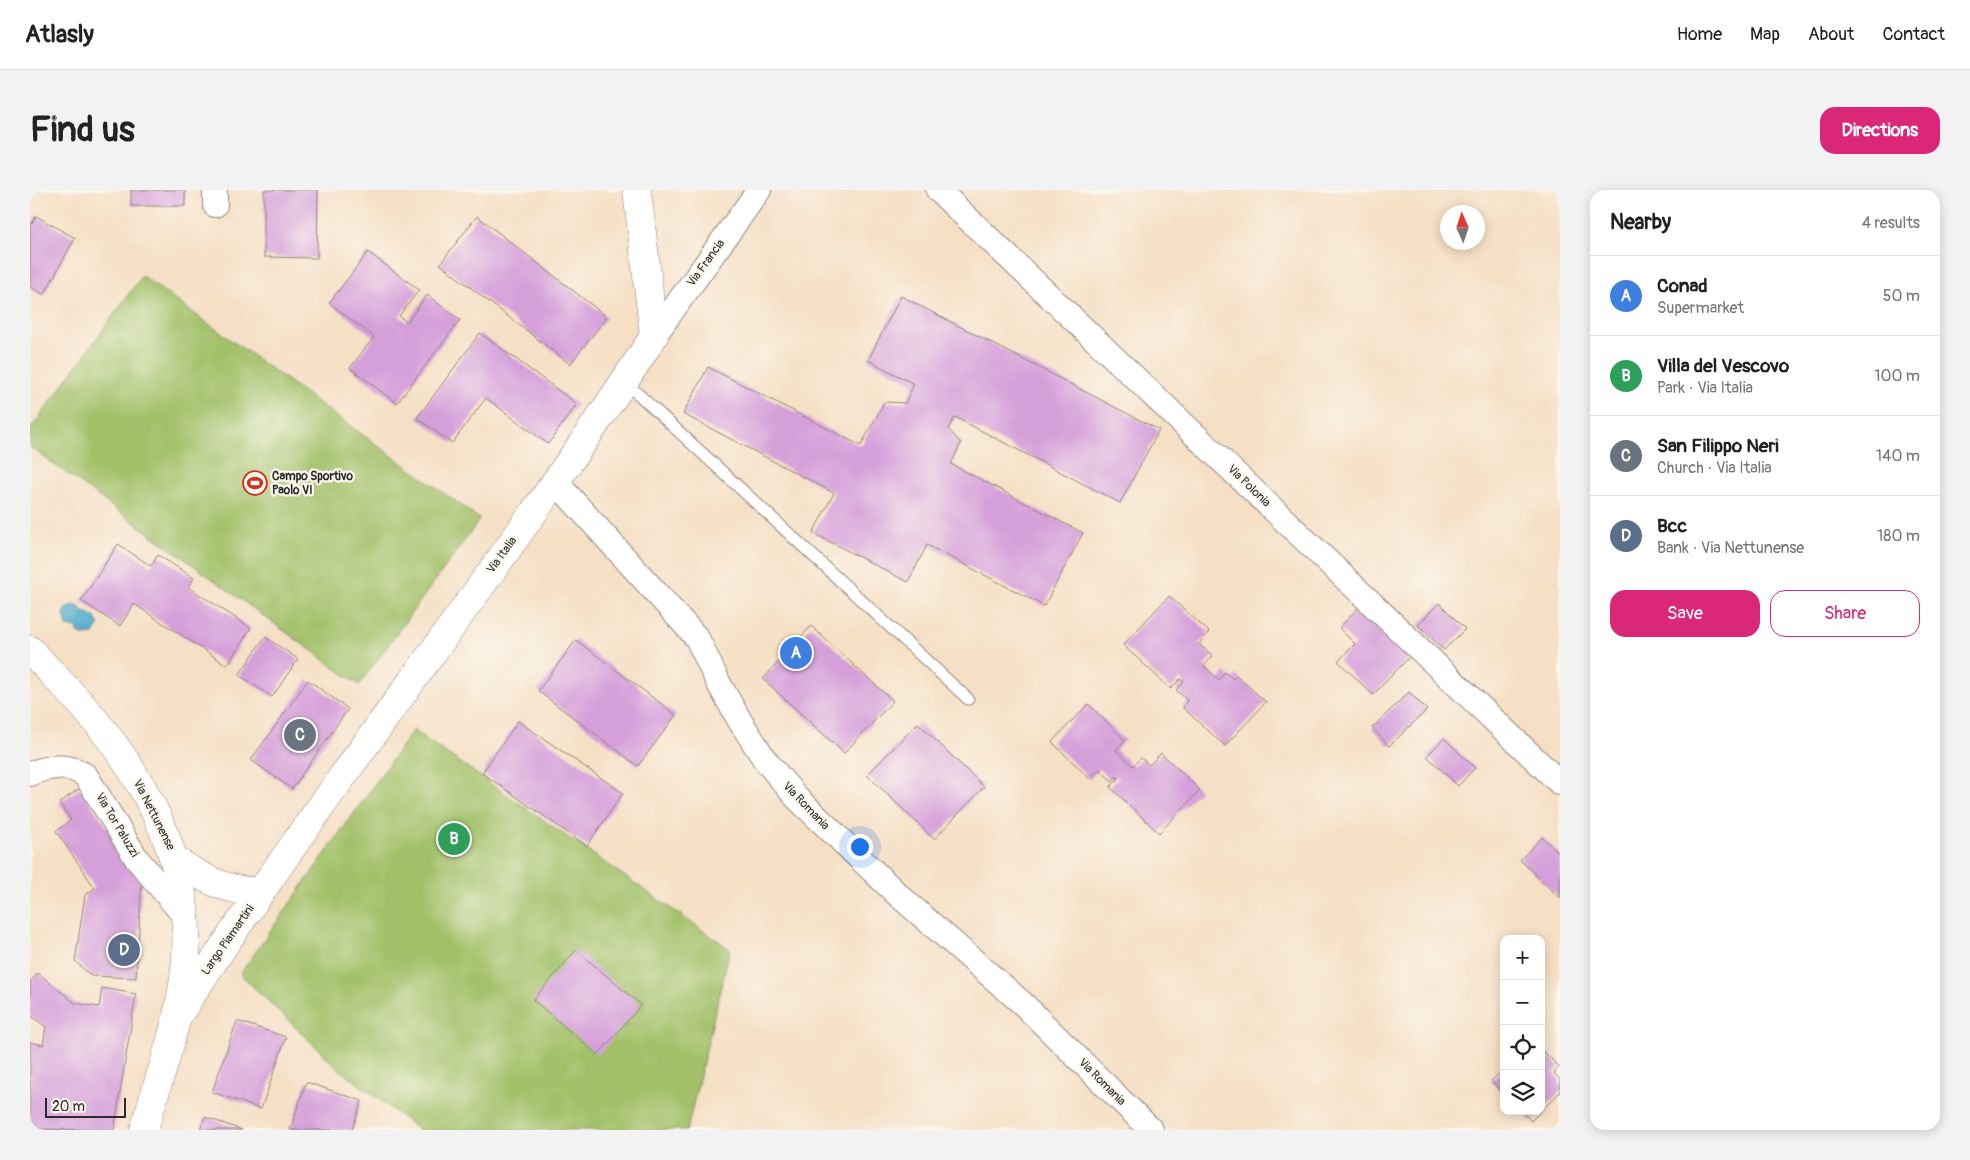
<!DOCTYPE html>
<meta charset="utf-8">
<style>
body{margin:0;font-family:Pangolin,sans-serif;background:#f2f2f2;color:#222}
.controls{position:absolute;right:15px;bottom:15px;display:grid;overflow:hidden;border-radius:10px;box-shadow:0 2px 12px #0003}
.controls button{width:45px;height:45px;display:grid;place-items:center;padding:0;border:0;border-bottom:1px solid #e0e0e0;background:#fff;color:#222;font:25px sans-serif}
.compass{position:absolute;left:1410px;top:15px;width:45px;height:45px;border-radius:50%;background:#fff;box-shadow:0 2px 12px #0003;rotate:357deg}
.scale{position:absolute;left:15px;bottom:12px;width:81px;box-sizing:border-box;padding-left:5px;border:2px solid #2b2b2b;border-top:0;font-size:14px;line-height:18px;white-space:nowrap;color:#2b2b2b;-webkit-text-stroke:4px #fbf7ec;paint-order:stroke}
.you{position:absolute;left:829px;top:656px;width:18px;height:18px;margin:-12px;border:4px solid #fff;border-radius:50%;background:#1a73e8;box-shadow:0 0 0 8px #1a73e833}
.badge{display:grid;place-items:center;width:32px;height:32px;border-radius:50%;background:#db2777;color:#fff;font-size:16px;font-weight:700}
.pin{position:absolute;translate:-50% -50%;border:2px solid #fff;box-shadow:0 1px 5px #0006}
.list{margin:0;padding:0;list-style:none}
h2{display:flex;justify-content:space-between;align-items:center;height:65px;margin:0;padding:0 20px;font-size:21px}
h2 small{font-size:16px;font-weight:400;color:#767676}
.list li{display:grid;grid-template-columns:32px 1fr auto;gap:15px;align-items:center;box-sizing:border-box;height:80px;padding:0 20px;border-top:1px solid #e0e0e0}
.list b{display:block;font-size:19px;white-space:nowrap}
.list p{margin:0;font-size:16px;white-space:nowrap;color:#767676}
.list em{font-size:16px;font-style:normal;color:#767676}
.actions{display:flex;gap:10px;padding:15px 20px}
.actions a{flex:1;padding:11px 0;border:1px solid #db2777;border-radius:15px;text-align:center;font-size:18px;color:#db2777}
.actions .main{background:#db2777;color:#fff}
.icon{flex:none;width:28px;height:28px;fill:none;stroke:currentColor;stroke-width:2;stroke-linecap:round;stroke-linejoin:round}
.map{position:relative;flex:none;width:1530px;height:940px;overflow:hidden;border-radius:15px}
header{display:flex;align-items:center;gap:30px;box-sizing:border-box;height:70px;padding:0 25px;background:#fff;border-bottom:1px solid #e0e0e0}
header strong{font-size:24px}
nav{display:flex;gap:28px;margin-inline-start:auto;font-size:18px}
.intro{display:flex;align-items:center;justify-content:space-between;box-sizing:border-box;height:120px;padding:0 30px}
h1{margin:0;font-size:35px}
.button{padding:12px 22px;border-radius:15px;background:#db2777;color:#fff;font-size:18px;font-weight:700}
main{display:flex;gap:30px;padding:0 30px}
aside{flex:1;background:#fff;border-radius:15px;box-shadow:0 2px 12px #0003}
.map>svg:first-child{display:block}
.green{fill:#a1c068;stroke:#66764a}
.water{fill:#4ba9c9;stroke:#3b6a7a}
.building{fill:#d59fda}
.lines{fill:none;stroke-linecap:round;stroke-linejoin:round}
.lane-casing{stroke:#908578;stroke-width:13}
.street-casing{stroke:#908578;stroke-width:26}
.secondary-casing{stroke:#908578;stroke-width:29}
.primary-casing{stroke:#908578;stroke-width:29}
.lane{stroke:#fff;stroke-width:11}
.street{stroke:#fff;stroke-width:24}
.secondary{stroke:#fff;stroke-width:28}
.primary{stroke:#fff;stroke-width:28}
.labels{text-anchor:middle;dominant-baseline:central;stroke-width:4.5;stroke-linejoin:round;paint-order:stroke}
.street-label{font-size:12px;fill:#2b2b2b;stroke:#fbf7ec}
.poi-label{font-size:12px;font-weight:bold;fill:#2b2b2b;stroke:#fbf7ec;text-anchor:start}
</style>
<header>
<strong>Atlasly</strong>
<nav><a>Home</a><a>Map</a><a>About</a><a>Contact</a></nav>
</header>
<div class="intro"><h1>Find us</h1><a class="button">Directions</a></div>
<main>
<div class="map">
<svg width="1530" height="940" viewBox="0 0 1530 940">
<rect width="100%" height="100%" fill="#fbf7ec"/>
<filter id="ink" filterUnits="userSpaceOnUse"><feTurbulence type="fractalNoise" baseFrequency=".02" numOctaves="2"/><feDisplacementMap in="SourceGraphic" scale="10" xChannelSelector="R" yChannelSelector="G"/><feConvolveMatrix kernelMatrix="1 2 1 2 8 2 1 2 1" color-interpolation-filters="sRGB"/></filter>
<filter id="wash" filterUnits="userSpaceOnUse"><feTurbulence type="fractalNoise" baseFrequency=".0096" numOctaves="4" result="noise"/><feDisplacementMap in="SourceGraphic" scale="20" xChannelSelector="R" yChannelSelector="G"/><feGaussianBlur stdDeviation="1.12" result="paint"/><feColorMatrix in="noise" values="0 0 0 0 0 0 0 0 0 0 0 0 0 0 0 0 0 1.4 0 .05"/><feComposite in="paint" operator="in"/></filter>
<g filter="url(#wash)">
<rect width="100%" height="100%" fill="#f5dfc5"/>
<!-- green -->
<g class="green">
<polygon points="112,86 450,329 329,495 0,257 0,240"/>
<polygon points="383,540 700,759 657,940 389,940 309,879 210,784"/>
</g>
<!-- water -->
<polygon class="water" points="42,415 48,416 55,422 64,426 69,435 64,444 52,445 48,443 47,438 37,436 34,424 36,418"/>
<g id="blocks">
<!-- building -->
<g class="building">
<rect x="101" y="0" width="54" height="16"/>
<polygon points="234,0 288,0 287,68 234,67"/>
<polygon points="6,26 45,48 14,105 0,97 0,33 2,34"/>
<polygon points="447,26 577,127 540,174 410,74"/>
<polygon points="338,62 389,100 369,126 377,132 397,105 430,130 367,213 320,178 344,147 299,113"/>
<polygon points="871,106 1129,240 1090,313 925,227 918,239 931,253 921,274 1053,343 1014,416 897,355 878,392 783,343 804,303 653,224 678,177 831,256 854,212 875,213 884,194 838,170"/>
<polygon points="450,143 547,214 518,254 456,208 422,253 387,228"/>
<polygon points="88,354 121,376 128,365 164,388 158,397 221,438 197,475 104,414 90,436 51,411"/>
<polygon points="1139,406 1179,442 1169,454 1183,466 1174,476 1189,490 1195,482 1203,489 1206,485 1236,512 1195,556 1153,518 1157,510 1146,500 1154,492 1150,489 1141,499 1093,455"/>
<polygon points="1409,413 1435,439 1414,460 1388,435"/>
<polygon points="1330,416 1385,461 1343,505 1308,471 1325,454 1309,438"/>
<polygon points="781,436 863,511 814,563 733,489"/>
<polygon points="235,447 268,469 242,507 209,485"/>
<polygon points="546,450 646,525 608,576 508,501"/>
<polygon points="278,490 318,519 262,599 221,570"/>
<polygon points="1379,502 1397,520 1359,556 1342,538"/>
<polygon points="1058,514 1095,550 1086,560 1103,576 1111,568 1119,575 1131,563 1170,600 1129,643 1080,597 1089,588 1087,586 1082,591 1069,579 1060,589 1022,552"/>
<polygon points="488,531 593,603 557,656 452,583"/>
<polygon points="888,533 954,597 904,649 837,585"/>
<polygon points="1414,548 1445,578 1428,596 1397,566"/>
<polygon points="50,598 112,688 106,788 61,786 45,771 55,705 65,698 26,641 41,630 29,613"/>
<polygon points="1512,647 1530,664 1530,708 1490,670"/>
<polygon points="546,760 611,815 568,865 503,810"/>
<polygon points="8,783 45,813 69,817 72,798 106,804 84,940 0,939 0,852 13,855 16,837 0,825 0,792"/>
<polygon points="207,831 256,847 231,919 182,902"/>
<polygon points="1511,859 1529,877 1524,883 1530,889 1530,902 1511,921"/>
<polygon points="1474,879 1474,904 1461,891"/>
<polygon points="276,892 332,911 322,940 260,940"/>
<polygon points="1491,921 1511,921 1501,931"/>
<polygon points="175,927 212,940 170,940"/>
</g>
</g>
</g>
<g filter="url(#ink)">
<use href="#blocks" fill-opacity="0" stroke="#908578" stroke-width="1"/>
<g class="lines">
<!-- lane casing -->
<g class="lane-casing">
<polyline id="lane" points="594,191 938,509"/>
</g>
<!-- street casing -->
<g class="street-casing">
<g id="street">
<polyline points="908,0 1530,593"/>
<polyline points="185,15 185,0"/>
<polyline points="624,146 729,0"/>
<polyline points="525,291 667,448 689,494 710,531 735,570 767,608 867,704 992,813 1121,940"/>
<path d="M0,584C19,576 38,573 56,586L107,669L157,729"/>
</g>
</g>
<!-- secondary casing -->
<g class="secondary-casing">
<g id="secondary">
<path d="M145,670C173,688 198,703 231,701"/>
<path d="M147,827C297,594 473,379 624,146L607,0"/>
</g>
</g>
<!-- primary casing -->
<g class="primary-casing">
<path id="primary" d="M0,460C23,485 48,509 69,535C131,612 170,701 152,801C144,848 127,894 114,940"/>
</g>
<!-- lane -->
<use href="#lane" class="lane"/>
<!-- street -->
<use href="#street" class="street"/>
<!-- secondary -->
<use href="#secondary" class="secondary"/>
<!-- primary -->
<use href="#primary" class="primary"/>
</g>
</g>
<!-- icons -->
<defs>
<g id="stadium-ring" transform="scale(1.25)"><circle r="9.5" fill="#fbf7ec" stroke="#c8321e" stroke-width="1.5"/><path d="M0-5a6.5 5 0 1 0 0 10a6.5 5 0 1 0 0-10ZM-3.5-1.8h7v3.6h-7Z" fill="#c8321e"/></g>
</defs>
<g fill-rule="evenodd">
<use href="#stadium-ring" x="225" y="293"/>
</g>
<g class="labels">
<!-- street labels -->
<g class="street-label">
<text transform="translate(676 73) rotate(-54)">Via Francia</text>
<text transform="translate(1219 296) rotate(44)">Via Polonia</text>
<text transform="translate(472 365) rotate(-54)">Via Italia</text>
<text transform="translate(776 616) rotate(46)">Via Romania</text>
<text transform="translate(124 625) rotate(63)">Via Nettunense</text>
<text transform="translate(87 635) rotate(59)">Via Tor Paluzzi</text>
<text transform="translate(198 750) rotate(-55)">Largo Piamartini</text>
<text transform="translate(1072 892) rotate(45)">Via Romania</text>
</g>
<!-- poi labels -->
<g class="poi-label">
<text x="242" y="286">Campo Sportivo<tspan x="242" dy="14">Paolo VI</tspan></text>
</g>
</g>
</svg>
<div class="controls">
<button>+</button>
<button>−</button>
<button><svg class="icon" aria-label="locate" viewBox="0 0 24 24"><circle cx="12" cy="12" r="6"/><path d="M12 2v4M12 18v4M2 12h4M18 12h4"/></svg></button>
<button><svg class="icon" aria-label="layers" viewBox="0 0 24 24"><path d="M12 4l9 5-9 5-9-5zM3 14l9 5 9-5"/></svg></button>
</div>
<svg class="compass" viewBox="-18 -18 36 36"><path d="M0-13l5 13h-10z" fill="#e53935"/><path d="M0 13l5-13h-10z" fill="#767676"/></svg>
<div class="scale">20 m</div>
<div class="you"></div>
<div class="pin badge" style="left:766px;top:463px;background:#3f7fe0">A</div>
<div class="pin badge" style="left:424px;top:649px;background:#2e9e5b">B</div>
<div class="pin badge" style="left:270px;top:545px;background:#6b7280">C</div>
<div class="pin badge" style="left:94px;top:760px;background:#5c6f8a">D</div>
</div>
<aside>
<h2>Nearby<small>4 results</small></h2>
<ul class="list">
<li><span class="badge" style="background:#3f7fe0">A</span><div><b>Conad</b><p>Supermarket</p></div><em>50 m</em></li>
<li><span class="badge" style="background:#2e9e5b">B</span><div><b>Villa del Vescovo</b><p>Park · Via Italia</p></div><em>100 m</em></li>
<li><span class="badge" style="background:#6b7280">C</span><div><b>San Filippo Neri</b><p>Church · Via Italia</p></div><em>140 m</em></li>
<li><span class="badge" style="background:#5c6f8a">D</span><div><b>Bcc</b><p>Bank · Via Nettunense</p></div><em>180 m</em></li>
</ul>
<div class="actions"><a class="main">Save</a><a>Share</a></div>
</aside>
</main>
